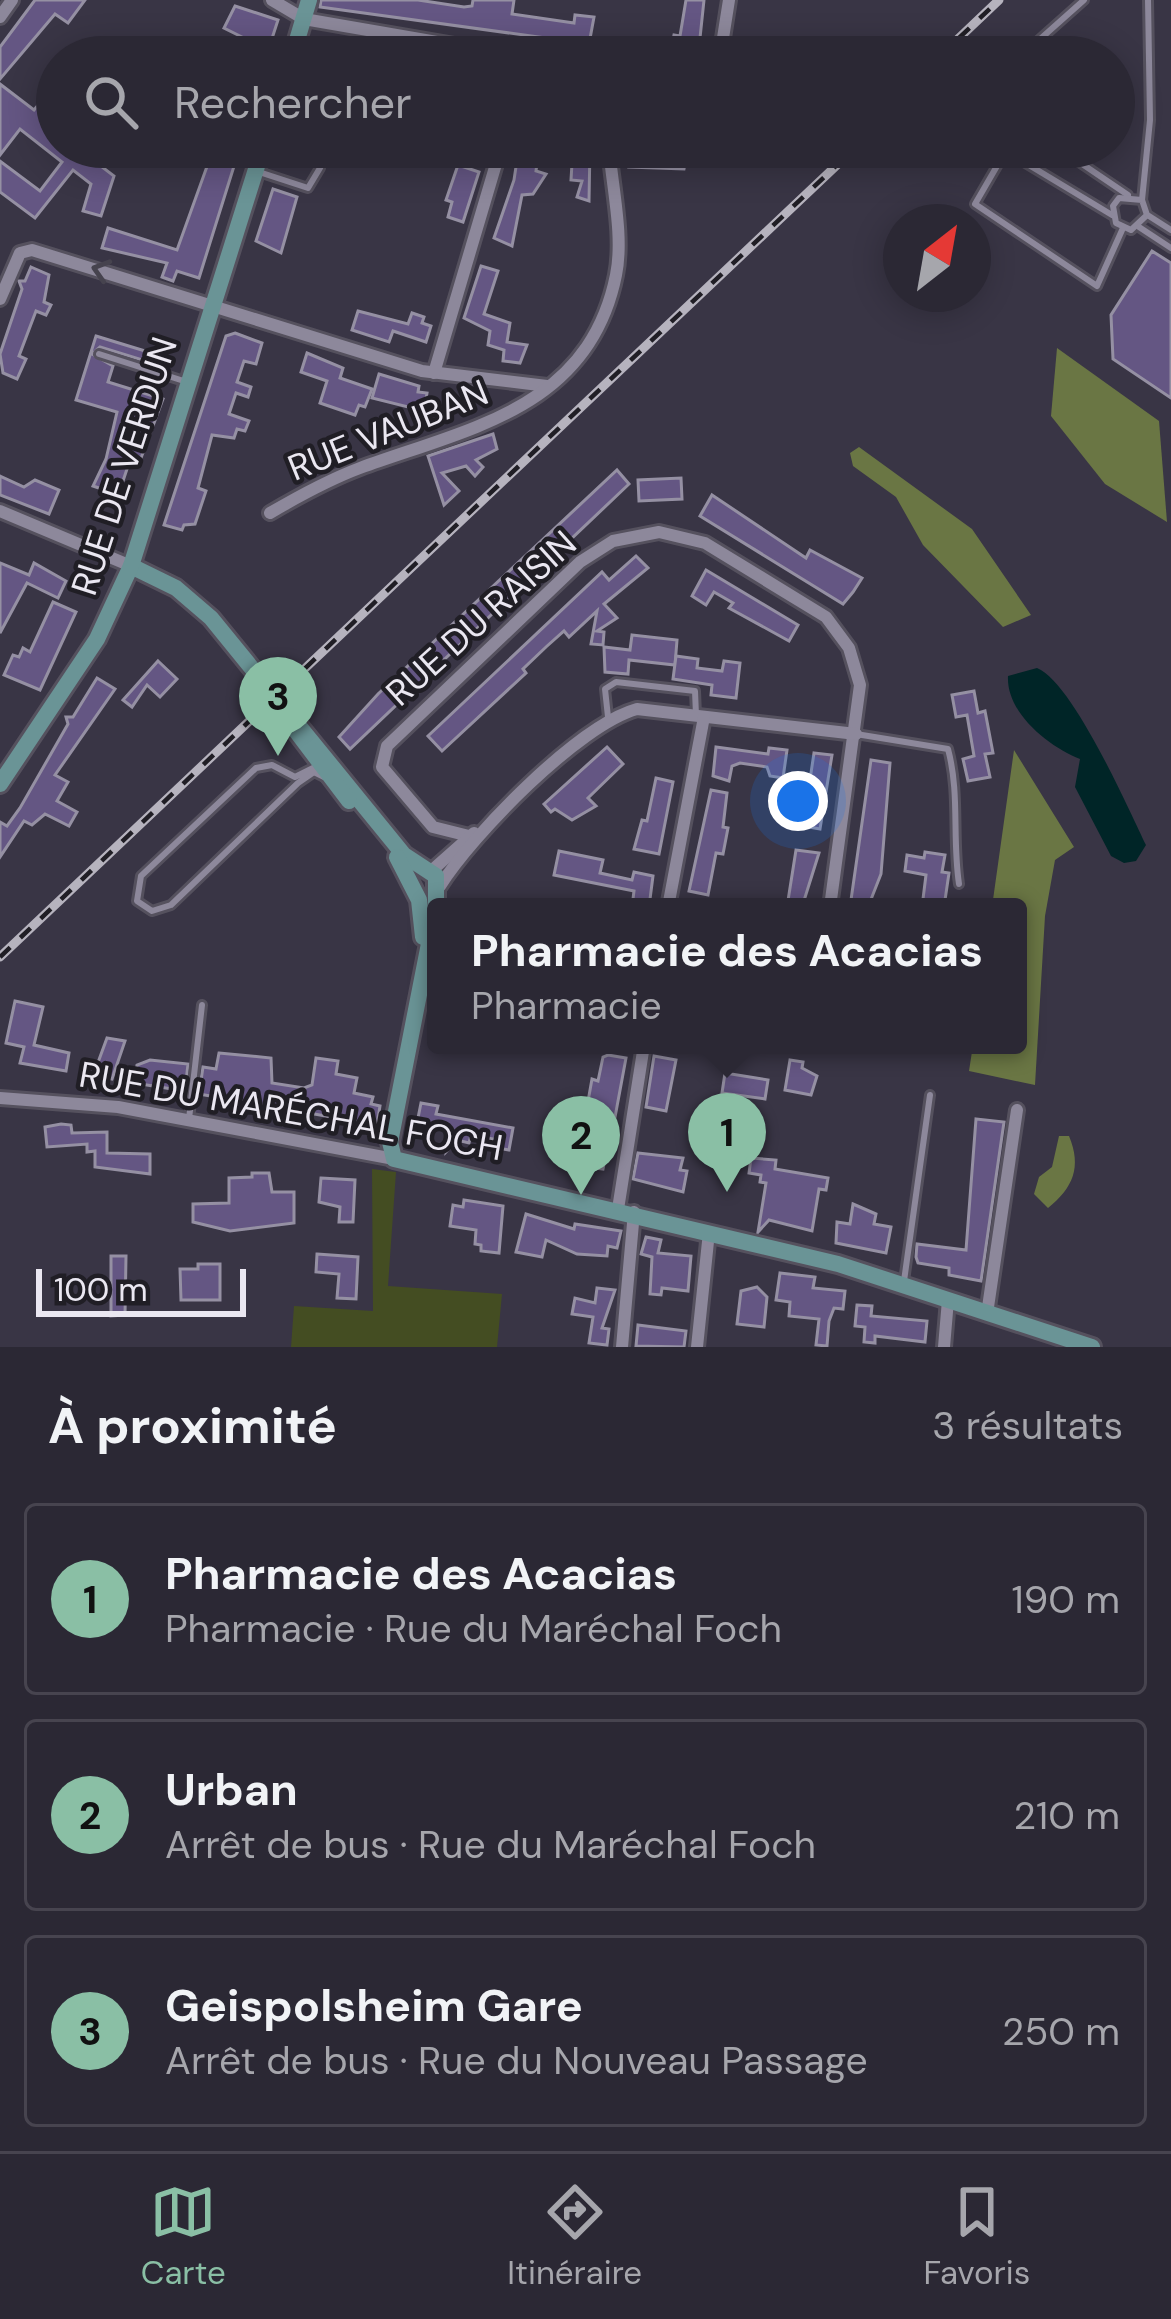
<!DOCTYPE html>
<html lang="fr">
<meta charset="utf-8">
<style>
body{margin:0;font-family:"DM Sans",sans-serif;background:#373440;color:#f1f3f6}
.compass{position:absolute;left:883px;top:204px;width:108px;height:108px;border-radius:50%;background:#2b2834;box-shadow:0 6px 30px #0003;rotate:31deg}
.scale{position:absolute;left:36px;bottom:30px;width:210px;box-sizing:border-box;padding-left:12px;border:6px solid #eae7f1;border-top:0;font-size:33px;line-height:42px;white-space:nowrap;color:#eae7f1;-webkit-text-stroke:9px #201e25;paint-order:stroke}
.you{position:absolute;left:798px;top:801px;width:42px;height:42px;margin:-30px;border:9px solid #fff;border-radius:50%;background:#1a73e8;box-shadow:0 0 0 18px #1a73e833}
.badge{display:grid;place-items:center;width:78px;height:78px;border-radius:50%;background:#8abfa5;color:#111;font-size:39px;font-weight:700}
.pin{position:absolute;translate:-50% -99px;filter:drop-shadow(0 3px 6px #0008)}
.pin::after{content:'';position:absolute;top:63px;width:42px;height:36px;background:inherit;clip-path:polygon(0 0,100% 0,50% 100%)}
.popup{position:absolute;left:427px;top:898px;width:600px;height:156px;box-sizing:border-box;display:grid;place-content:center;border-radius:12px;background:#2b2834;filter:drop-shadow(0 3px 9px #0005);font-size:39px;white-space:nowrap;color:#a6a6ac}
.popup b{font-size:45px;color:#f1f3f6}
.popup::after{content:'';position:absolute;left:50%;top:100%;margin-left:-24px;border:24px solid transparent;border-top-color:#2b2834}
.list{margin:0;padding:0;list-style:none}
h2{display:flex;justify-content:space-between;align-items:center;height:156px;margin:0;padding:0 48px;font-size:51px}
h2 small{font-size:39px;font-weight:400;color:#a6a6ac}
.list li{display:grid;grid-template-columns:78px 1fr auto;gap:36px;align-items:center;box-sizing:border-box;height:192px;margin:0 24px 24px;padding:0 24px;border:3px solid #47444f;border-radius:12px}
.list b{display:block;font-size:45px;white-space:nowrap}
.list p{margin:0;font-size:39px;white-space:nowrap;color:#a6a6ac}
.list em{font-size:39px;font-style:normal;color:#a6a6ac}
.icon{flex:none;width:66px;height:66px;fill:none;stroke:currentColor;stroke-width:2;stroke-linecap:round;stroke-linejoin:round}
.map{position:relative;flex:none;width:1171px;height:1347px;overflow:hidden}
.search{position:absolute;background:#2b2834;box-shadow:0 6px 30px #0003;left:36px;right:36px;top:36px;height:132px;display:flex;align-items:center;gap:30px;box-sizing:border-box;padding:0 42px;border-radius:66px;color:#a6a6ac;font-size:45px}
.sheet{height:804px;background:#2b2834}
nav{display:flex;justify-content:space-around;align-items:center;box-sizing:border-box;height:168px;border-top:3px solid #47444f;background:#2b2834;font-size:33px;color:#a6a6ac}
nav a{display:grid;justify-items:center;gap:6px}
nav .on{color:#8abfa5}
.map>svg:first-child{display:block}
.green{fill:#444d22}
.forest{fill:#6a7644}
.water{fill:#002527}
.building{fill:#645683;stroke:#9590a3;stroke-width:3}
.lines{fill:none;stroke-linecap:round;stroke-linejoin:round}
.service-casing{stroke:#55515e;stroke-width:12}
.minor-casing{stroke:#55515e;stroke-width:18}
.secondary-casing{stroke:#55515e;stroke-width:22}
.service{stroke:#8d889b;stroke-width:6}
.minor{stroke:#8d889b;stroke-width:12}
.secondary{stroke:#6a9496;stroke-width:16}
.rail-casing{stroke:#b6b3be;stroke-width:9}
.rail{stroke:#201e25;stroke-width:4.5;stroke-dasharray:14;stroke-linecap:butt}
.oneway{stroke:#46434e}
.labels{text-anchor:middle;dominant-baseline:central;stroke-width:9;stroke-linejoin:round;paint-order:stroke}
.street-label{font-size:36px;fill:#eae7f1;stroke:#201e25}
</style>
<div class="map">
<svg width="1171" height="1347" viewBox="0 0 1171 1347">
<rect width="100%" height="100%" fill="#393545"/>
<!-- green -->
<polygon class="green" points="372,1169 396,1172 388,1286 502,1294 497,1347 291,1347 294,1306 373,1311"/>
<!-- forest -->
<g class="forest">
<polygon points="1057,348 1159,421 1167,522 1105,484 1051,416"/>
<polygon points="859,447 972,529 1031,615 1003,627 923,545 896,497 853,466 850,453"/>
<polygon points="1014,750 1074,847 1055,860 1045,916 1035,1085 969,1071 973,1045 1018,1045 1018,907 992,907"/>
<path d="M1059,1136H1069C1082,1167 1073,1188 1048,1208L1034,1194L1039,1177L1052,1167Z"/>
</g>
<!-- water -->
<path class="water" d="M1037,668C1073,683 1127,806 1146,845L1136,861L1124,863L1111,856L1075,787L1080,759C1049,747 1006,713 1008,676Z"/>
<!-- building -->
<g class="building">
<polygon points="35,0 85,0 68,23 55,14 0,79 0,47"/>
<polygon points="321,0 418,0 464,7 472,6 473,0 514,0 512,14 574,23 575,15 594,17 589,44 320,7"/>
<polygon points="686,0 704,0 698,57 680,57 682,47 672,45 674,35 680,36"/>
<polygon points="235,6 278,20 266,57 246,57 248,40 224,28"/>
<polygon points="0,84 34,110 49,92 57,98 57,147 76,147 114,176 101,216 83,211 91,184 73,170 35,218 0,192 0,161 40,191 62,162 20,129 0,155"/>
<polygon points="214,147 240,147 199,278 177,271 173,281 162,277 167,263 102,248 108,228 177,250"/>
<polygon points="519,147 539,147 536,171 546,174 533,194 522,195 512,246 494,238 514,180"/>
<polygon points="573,147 590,147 589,201 577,197 582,181 571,180"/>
<polygon points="633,147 687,153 684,169 629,167"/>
<polygon points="458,165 479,172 463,222 448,217 452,202 446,200"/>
<polygon points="273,189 297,197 281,253 256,241"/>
<polygon points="1152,251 1171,263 1171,398 1113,359 1111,315"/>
<polygon points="481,266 498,271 484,314 510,323 507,342 527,345 520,363 503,361 504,350 488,345 490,331 464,318"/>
<polygon points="31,267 49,275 44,302 51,305 46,315 36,311 19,356 26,359 17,379 3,373 0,354 22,289 19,281 25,281"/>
<polygon points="358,311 408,324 412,313 424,317 422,323 431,326 426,342 393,331 389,342 352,330"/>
<polygon points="235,333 262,343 256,364 244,361 237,382 251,387 248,397 236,393 229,414 249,421 245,431 237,429 234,438 212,435 198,488 206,491 195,524 184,525 182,530 164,525 226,336"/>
<polygon points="96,336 155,354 152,363 100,347 92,354 113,366 108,382 163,399 141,458 132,454 122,484 115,481 111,492 93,486 106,459 117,412 76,400"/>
<polygon points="307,353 343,368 340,378 372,389 365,407 359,405 355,415 320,403 327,381 301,372"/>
<polygon points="379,374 419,386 418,392 427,393 424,411 372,398"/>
<polygon points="493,434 497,449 476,460 483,467 475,476 466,466 442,473 459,491 444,505 428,456"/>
<polygon points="617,470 629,484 350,749 339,737 378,694"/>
<polygon points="0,476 24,487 35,480 59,490 49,514 0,495"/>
<polygon points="681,478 682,499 639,501 638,480"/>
<polygon points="712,495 806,558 810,550 862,578 853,592 843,604 700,516"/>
<polygon points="636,556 648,568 604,604 617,618 597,631 604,632 603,645 591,644 597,611 569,637 564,631 546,647 523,669 526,673 442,751 428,736 602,572 609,580"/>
<polygon points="0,563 29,575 34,563 66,581 58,598 27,583 0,633"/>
<polygon points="706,570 798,625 789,641 729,608 733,603 714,592 706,605 692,596"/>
<polygon points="53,602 76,612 40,690 4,675 13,655 19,657 23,648 30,652"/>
<polygon points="632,635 677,640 675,665 629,660 628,674 605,672 604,647 630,650"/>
<polygon points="676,656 698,659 697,668 722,671 724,661 740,663 736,698 711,695 712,685 673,679"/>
<polygon points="158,661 177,679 160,697 147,685 132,707 123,700"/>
<polygon points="97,678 115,689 55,775 68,782 57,801 77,812 69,826 45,814 32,825 24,821 0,857 0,822 7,826 20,808 68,724 66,717 73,717"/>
<polygon points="974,691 978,713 985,711 993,753 985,754 990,777 968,781 963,759 974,756 967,715 956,717 952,695"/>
<polygon points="607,747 623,764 588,798 596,806 572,820 555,809 551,812 544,804"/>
<polygon points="716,747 768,754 769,748 787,750 783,778 770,776 767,767 740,763 732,766 729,781 713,776"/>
<polygon points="814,753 832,755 820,829 803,826"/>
<polygon points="871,760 890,763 881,874 868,907 850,907"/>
<polygon points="656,778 673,782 659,854 634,849 642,820 647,821"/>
<polygon points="711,790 727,793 723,827 728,828 723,854 716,853 708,895 689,891"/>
<polygon points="796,850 819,853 802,907 787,907"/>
<polygon points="559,851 603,860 600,873 632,880 634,872 653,876 649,907 632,907 634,891 554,875"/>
<polygon points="925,852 945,855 942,872 949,873 944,907 922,907 926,875 905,871 907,855 924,858"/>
<polygon points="15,1001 43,1007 34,1045 69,1053 66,1071 20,1063 24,1047 6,1043"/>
<polygon points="107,1038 125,1041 112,1079 93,1076"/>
<polygon points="219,1053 271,1058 272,1083 304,1088 312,1085 316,1058 338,1061 336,1074 357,1078 354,1093 373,1097 371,1104 380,1106 377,1125 372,1133 358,1131 360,1122 199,1094 203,1067 216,1069"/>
<polygon points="608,1055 626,1058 613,1128 585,1123 579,1150 606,1155 603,1169 562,1164 560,1152 553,1150 555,1136 568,1136 574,1104 587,1107 592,1079 598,1081 603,1057"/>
<polygon points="654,1056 676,1060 666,1111 646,1107"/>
<polygon points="150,1060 188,1064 185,1091 134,1083 137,1065"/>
<polygon points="790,1060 803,1062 802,1068 817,1076 811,1095 785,1090"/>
<polygon points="725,1073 768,1080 765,1099 722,1093"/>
<polygon points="421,1103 438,1106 436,1114 513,1128 509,1150 492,1147 493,1139 471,1135 469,1143 457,1140 446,1152 447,1130 417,1123"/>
<polygon points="976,1119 1004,1122 981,1281 949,1275 949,1268 918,1263 916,1257 917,1244 966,1250"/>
<polygon points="61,1124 71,1125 72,1133 107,1132 107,1153 150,1154 150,1174 95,1167 95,1151 87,1152 87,1144 47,1147 45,1127"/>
<polygon points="638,1153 683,1158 680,1170 687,1171 683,1192 633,1179"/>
<polygon points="751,1158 776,1160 775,1169 828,1178 826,1190 819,1189 812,1231 769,1220 758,1232 766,1183 760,1182 761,1175 749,1173"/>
<polygon points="252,1173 269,1173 272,1192 294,1192 294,1223 230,1231 193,1222 193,1204 229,1203 229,1178 252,1177"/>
<polygon points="321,1178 355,1180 353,1222 339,1222 340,1207 319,1202"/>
<polygon points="464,1200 503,1206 499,1253 481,1251 481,1245 475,1244 476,1230 450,1226 453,1205 463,1207"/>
<polygon points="853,1204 876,1214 874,1224 891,1227 886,1253 836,1243 837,1222 850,1224"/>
<polygon points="526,1214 574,1229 575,1224 621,1231 617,1248 608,1246 607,1256 577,1254 546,1240 542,1257 516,1252"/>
<polygon points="646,1237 661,1240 658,1253 691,1256 688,1291 662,1288 661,1295 650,1294 652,1257 641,1254"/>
<polygon points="317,1254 358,1257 356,1299 337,1298 339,1274 316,1272"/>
<polygon points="111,1256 126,1256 125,1315 111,1316"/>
<polygon points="198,1264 220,1264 220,1300 181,1300 180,1269 198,1269"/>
<polygon points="780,1273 815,1277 813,1288 845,1291 843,1309 834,1308 829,1321 827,1346 816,1345 819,1319 789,1316 790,1302 776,1300"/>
<polygon points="757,1287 767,1297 764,1327 737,1324 741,1291"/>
<polygon points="597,1288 615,1290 602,1328 609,1329 607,1345 589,1343 593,1317 572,1314 575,1298 595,1303"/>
<polygon points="857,1305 872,1306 871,1316 927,1321 925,1342 875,1336 875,1343 864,1342 865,1327 855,1326"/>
<polygon points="638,1325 686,1331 684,1347 636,1346"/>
</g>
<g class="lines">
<!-- service casing -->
<g class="service-casing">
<g id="service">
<polyline points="1020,57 1084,0"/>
<polyline points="1008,147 975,204 1097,286 1123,228"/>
<polyline points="1057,147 1128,195"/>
<polyline points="1009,153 1112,215"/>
<polyline points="259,172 308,188 320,168"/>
<polyline points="1142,200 1119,198 1113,206 1116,223 1131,230 1147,215 1142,200 1150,120 1148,0"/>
<polyline points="1149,216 1171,230"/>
<polyline points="1139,227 1171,248"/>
<polyline points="99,354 187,382"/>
<polyline points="608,717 605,689 616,682 695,691 696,715"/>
<path d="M856,734L948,749C960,794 952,837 959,884"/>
<polyline points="319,765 295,777 272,765 256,768 141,876 137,901 152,911 171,905 298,783 314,772 324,777"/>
<polyline points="189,1119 202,1005"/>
<polyline points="904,1281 930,1095"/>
</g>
</g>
<!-- minor casing -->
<g class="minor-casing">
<g id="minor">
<polyline points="272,0 304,19 524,57"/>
<polyline points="0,17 12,0"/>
<polyline points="720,57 729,0"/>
<polyline points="0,299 20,253 32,250 422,371 547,386"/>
<polyline points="434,373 501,147"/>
<polyline points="0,511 131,566"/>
<path d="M270,513C299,496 328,480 360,468C469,428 589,409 616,275C624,236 612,187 609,147"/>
<polyline points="469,836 433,827 382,767 387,746 580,562 613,541 659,532 705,543 826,617 849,648 860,685 830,907"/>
<polyline points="430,872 474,833"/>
<path d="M440,886C473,834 579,725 637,709L856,734"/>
<polyline points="668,907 704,717"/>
<polyline points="0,1098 118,1107 394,1159"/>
<polyline points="618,1209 644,1045"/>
<polyline points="987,1314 1017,1110"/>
<polyline points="622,1347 634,1212"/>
<polyline points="697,1347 709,1232"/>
<polyline points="944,1347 948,1300"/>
</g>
</g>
<!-- secondary casing -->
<g class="secondary-casing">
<g id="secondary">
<polyline points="292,57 309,0"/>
<polyline points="131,566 176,588 211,618 404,855 436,876 436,907"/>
<polyline points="296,731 349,801"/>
<polyline points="0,784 97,639 131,566 263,147"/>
<polyline points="397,857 419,900 423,937"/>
<polyline points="436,908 390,1142 394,1159 838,1264 1092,1347"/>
</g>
</g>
<!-- service -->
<use href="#service" class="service"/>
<!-- minor -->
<use href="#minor" class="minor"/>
<!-- secondary -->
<use href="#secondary" class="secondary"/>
<!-- rail casing -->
<g class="rail-casing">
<g id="rail">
<polyline points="939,57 999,0"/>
<polyline points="0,957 856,147"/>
</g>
</g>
<!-- rail -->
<use href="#rail" class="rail"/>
</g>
<!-- one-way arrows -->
<defs><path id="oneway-chevron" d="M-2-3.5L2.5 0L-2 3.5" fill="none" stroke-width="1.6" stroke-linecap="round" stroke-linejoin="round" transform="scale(3)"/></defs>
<use class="oneway" href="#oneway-chevron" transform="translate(101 270) rotate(-163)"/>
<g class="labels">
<!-- street labels -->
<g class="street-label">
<text transform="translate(388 430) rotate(-22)">RUE VAUBAN</text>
<text transform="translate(124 466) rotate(-72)">RUE DE VERDUN</text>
<text transform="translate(481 618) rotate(-42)">RUE DU RAISIN</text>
<text transform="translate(291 1111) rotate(10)">RUE DU MARÉCHAL FOCH</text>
</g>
</g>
</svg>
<svg class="compass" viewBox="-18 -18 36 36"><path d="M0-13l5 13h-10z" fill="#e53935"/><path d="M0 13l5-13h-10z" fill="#a6a6ac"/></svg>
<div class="scale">100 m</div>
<div class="you"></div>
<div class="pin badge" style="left:727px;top:1192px">1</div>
<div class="popup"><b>Pharmacie des Acacias</b>Pharmacie</div>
<div class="pin badge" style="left:581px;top:1195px">2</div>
<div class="pin badge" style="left:278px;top:756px">3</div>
<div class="search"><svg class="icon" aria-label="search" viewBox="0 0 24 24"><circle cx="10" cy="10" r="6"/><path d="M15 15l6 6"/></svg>Rechercher</div>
</div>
<section class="sheet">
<h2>À proximité<small>3 résultats</small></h2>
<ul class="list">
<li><span class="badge">1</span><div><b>Pharmacie des Acacias</b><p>Pharmacie · Rue du Maréchal Foch</p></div><em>190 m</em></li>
<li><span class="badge">2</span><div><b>Urban</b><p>Arrêt de bus · Rue du Maréchal Foch</p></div><em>210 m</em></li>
<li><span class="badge">3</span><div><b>Geispolsheim Gare</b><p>Arrêt de bus · Rue du Nouveau Passage</p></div><em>250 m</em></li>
</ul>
</section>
<nav>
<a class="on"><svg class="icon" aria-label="map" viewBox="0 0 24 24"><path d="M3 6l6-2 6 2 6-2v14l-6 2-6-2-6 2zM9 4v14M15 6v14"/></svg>Carte</a>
<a><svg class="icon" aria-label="directions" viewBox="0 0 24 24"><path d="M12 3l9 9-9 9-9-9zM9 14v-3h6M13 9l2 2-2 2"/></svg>Itinéraire</a>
<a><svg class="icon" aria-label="saved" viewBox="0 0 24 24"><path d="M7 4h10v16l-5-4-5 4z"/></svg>Favoris</a>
</nav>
